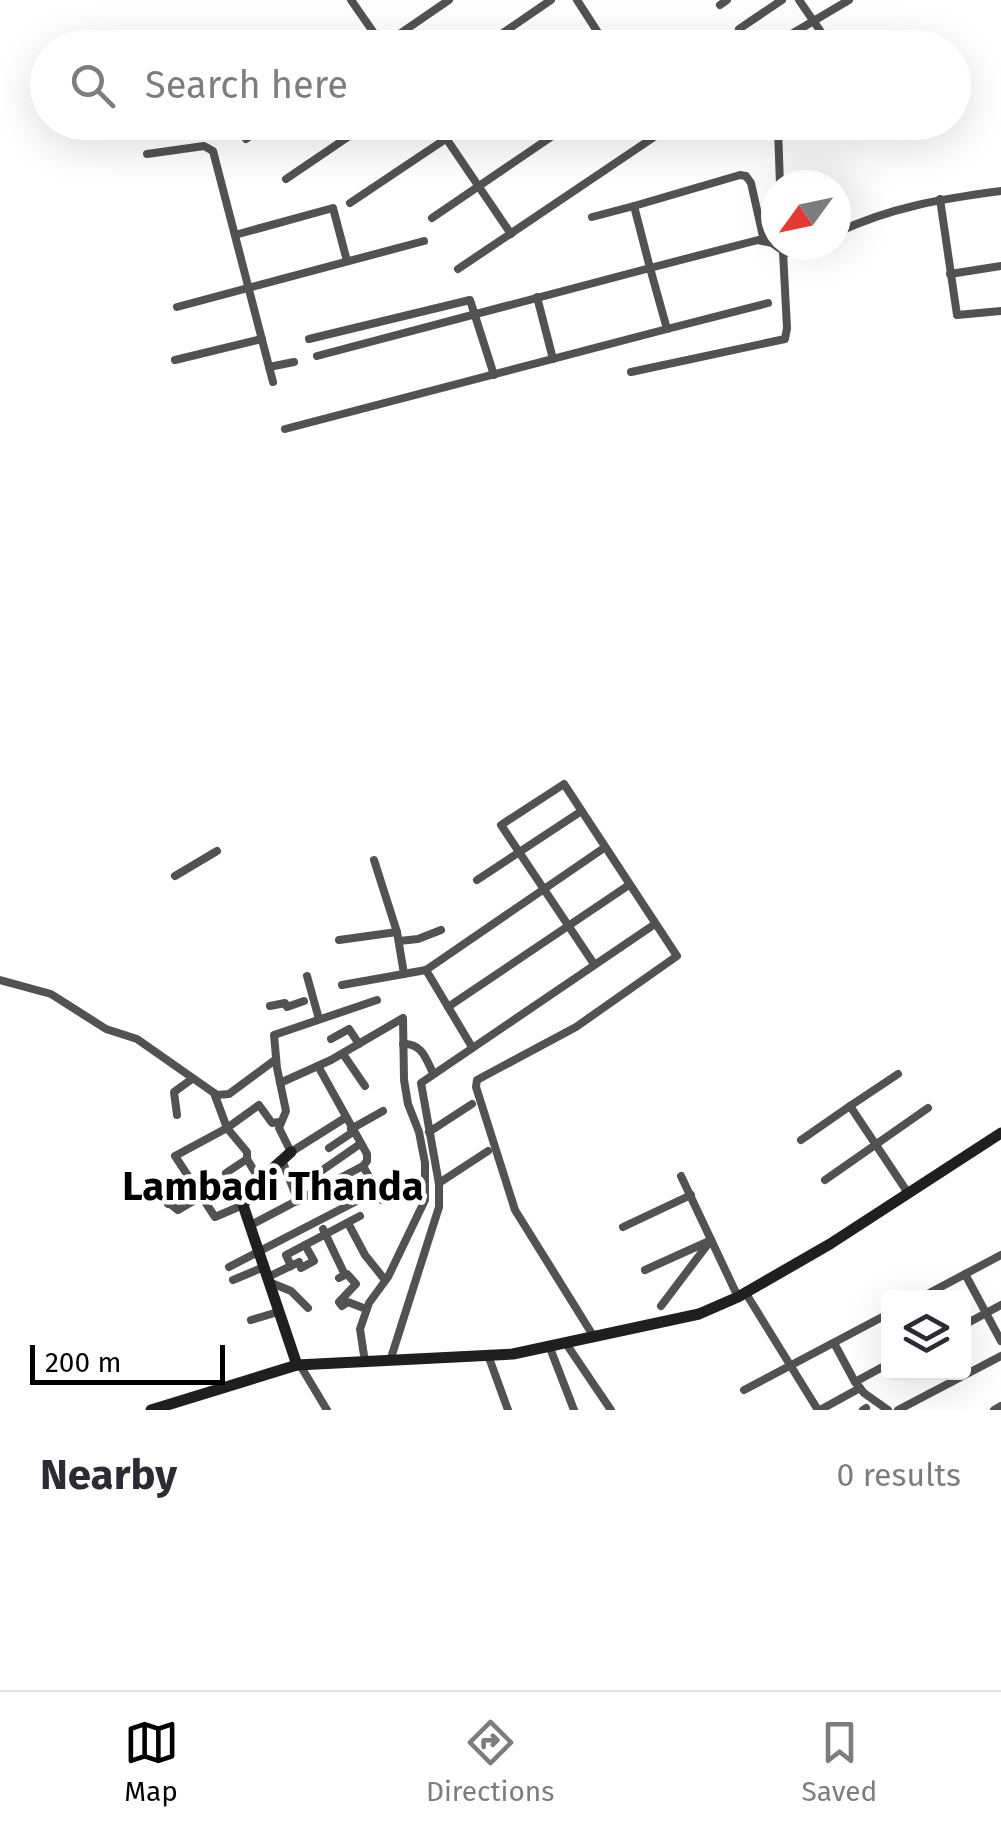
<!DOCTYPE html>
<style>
body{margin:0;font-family:"Fira Sans",sans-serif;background:#f2f2f3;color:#2b2b33}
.controls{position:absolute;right:30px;bottom:30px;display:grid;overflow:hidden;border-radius:10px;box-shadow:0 10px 40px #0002}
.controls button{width:90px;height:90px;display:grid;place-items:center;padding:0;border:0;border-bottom:2px solid #e1e1e2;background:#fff;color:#2b2b33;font:50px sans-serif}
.compass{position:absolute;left:761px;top:170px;width:90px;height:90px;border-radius:50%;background:#fff;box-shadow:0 10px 40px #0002;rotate:237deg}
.scale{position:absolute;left:30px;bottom:25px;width:195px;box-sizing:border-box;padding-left:10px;border:5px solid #000;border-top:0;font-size:28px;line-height:35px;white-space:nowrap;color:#000;-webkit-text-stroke:8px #fff;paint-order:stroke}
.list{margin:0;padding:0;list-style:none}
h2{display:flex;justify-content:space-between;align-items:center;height:130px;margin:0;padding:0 40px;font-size:42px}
h2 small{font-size:32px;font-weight:400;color:#7c7c81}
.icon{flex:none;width:55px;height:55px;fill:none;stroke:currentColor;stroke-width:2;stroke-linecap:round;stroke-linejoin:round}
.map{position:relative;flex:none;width:1001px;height:1410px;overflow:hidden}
.search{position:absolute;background:#fff;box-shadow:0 10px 40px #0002;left:30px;right:30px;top:30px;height:110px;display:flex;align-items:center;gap:25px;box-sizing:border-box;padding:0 35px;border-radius:55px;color:#7c7c81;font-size:38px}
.sheet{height:280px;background:#fff}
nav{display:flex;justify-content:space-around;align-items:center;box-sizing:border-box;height:140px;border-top:2px solid #e1e1e2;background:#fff;font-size:28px;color:#7c7c81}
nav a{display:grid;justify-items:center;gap:5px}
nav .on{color:#000}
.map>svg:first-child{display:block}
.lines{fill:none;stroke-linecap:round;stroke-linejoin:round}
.street{stroke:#525252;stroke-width:8}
.secondary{stroke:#1f1f1f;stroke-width:11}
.labels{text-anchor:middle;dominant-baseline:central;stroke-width:9;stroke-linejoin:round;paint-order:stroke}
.quarter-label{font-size:40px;font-weight:bold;fill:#000;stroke:#fff}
</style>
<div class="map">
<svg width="1001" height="1410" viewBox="0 0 1001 1410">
<rect width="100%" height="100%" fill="#fff"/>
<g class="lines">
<!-- street -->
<g class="street">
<polyline points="351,0 383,46"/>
<polyline points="577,0 608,48"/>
<polyline points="799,0 832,48"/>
<polyline points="720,5 727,0"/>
<polyline points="739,29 782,0"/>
<polyline points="783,39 849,0"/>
<polyline points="379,48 449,0"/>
<polyline points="481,48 551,0"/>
<polyline points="583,48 601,36"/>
<polyline points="435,122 511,234"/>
<polyline points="778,128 780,185"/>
<polyline points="246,139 270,122"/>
<polyline points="147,154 204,146 213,151 273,382"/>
<polyline points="286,179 370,122"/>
<polyline points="940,199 957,315 1001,311"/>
<polyline points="350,203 471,122"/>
<polyline points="592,217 634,206"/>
<polyline points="432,218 573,122"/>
<path d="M836,233C891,207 941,199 1001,191"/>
<polyline points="235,235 333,208 347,261"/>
<polyline points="458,269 660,133 660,122"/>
<polyline points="950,274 1001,266"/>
<polyline points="537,297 553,359"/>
<polyline points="177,307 424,241"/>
<polyline points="667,329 768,303"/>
<polyline points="309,339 470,300 494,375"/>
<polyline points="317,356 650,268 634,206 740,175 746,176 751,183 764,241"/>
<polyline points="175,360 262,339"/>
<polyline points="269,367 294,362"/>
<polyline points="631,372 785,339 787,328 783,252"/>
<polyline points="285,429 667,329 650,268 758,240 772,243 786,253 809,245"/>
<polyline points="374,860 397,932 404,974"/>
<polyline points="175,876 217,851"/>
<polyline points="477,880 577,814"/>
<polyline points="339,940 397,932"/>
<polyline points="399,941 418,939 441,930"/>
<polyline points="307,976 319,1019"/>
<polyline points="0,980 51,994 106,1029 137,1039 217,1095 229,1094 275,1060"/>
<polyline points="342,985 426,970"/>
<polyline points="270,1006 285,1003 287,1007 304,1001"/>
<polyline points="448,1007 626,887"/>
<polyline points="331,1039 349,1029 359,1044"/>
<path d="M403,1044C422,1043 426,1059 433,1073"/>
<polyline points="472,1047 426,970 601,850"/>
<polyline points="343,1054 365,1086"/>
<polyline points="318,1066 367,1154 367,1161 363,1166 382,1200"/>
<polyline points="280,1083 331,1060 403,1018 404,1080 408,1104 419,1132 425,1163 425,1200 388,1277 369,1303 360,1329 365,1362"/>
<polyline points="214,1093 227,1128 175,1156 215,1217 243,1205"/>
<polyline points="850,1106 898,1074"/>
<polyline points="177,1115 174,1092 192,1079"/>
<polyline points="345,1118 291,1152 279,1128 286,1111 277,1068 274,1035 377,1000"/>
<polyline points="351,1129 383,1111"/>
<polyline points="429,1132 472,1104"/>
<polyline points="801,1140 850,1106 908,1193"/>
<polyline points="329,1148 353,1132"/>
<polyline points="247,1159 260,1181"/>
<polyline points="282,1160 298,1201"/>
<polyline points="226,1173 247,1159 247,1152 227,1128 259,1105 272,1123 279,1122"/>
<polyline points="681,1176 738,1297"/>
<polyline points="825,1180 928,1108"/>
<polyline points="439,1183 488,1151"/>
<polyline points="321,1189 314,1176 360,1144"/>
<polyline points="169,1203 178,1210 200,1197"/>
<polyline points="168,1204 194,1188"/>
<polyline points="348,1223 365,1255 385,1280"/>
<polyline points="249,1226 363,1166"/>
<polyline points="623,1227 691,1195"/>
<polyline points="323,1229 345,1275"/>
<polyline points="291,1266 286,1255 360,1216"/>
<polyline points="229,1267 376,1191"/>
<polyline points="645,1270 707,1242"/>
<polyline points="965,1274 1001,1341"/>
<polyline points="268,1277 299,1262 301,1268 314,1261 305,1245"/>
<polyline points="339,1278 347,1274 356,1284 339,1302 342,1306 348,1302 366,1309"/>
<polyline points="233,1280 264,1267"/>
<polyline points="269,1282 291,1291 308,1308"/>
<polyline points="745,1292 818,1410"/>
<polyline points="920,1298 1001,1255"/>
<polyline points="661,1306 711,1240"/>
<polyline points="251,1320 278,1312"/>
<polyline points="964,1325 1001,1305"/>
<polyline points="594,1337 515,1210 476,1087 477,1080 576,1027 677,956 564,784 501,825 594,964"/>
<polyline points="834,1343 855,1382"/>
<polyline points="567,1345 611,1410"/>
<polyline points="550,1348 574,1410"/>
<polyline points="488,1355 508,1410"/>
<polyline points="390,1361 439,1207 439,1184 421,1083 652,926"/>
<polyline points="300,1365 327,1410"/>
<polyline points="744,1390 888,1314"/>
<polyline points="820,1410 860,1388"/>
<polyline points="863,1410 866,1408"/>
<polyline points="888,1410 864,1393 855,1382 888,1364"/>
<polyline points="898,1410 1001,1356"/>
<polyline points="994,1410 1001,1406"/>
</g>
<!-- secondary -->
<g class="secondary">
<polyline points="291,1152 262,1178 243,1205 297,1365"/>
<polyline points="151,1410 297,1365 513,1354 699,1314 738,1297 830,1244 1001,1133"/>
</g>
</g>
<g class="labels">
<!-- quarter labels -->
<g class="quarter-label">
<text x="273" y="1187">Lambadi Thanda</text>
</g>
</g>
</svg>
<div class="controls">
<button><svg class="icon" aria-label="layers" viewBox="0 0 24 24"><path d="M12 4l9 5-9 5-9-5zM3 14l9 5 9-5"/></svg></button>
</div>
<svg class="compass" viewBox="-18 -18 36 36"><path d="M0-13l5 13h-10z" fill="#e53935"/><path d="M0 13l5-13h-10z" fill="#7c7c81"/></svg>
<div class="scale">200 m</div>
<div class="search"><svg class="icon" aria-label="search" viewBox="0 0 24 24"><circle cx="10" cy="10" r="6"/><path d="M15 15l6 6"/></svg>Search here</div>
</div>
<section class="sheet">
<h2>Nearby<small>0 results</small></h2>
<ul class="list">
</ul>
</section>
<nav>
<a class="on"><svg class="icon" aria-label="map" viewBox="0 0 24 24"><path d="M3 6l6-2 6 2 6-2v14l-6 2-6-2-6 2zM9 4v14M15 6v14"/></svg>Map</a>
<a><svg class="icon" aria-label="directions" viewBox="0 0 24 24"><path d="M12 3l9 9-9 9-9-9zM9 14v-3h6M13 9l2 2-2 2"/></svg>Directions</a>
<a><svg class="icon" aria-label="saved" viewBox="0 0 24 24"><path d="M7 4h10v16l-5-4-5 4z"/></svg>Saved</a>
</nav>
